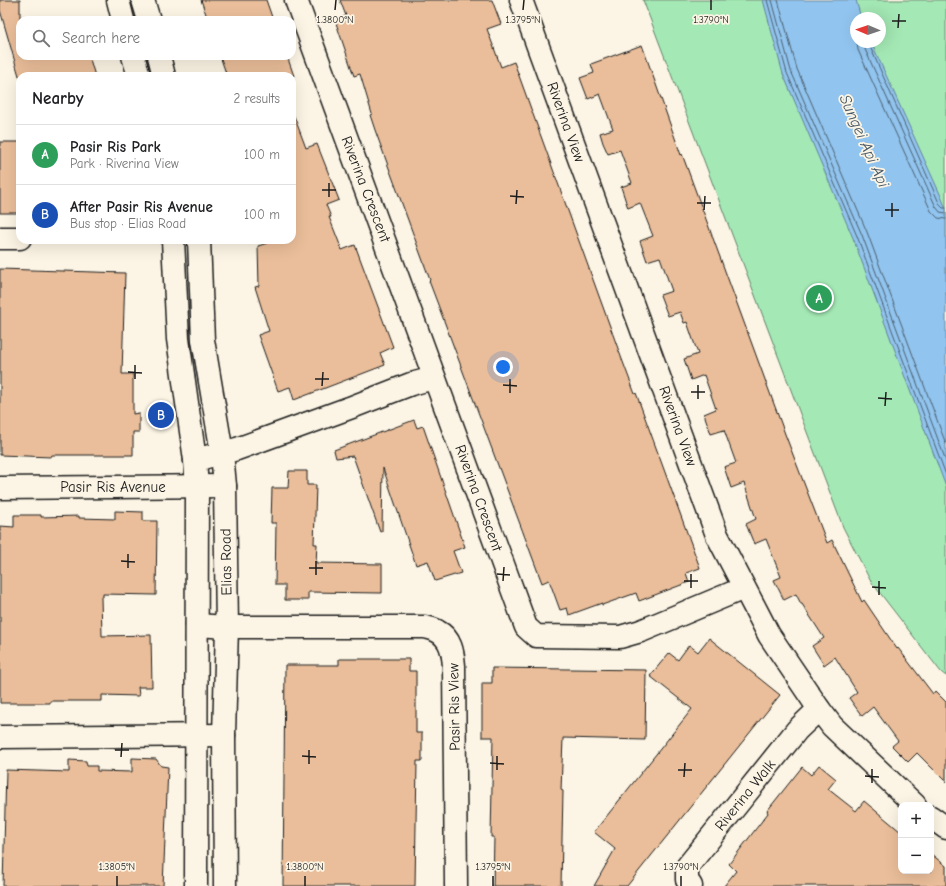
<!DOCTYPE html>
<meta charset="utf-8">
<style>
body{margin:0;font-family:"Comic Neue",sans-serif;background:#f2f2f2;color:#202124}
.controls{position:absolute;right:12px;bottom:12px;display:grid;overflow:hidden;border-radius:8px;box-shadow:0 4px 16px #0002}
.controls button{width:36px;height:36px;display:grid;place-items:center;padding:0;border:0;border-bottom:1px solid #e0e0e0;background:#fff;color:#202124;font:20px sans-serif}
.compass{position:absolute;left:850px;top:12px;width:36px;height:36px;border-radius:50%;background:#fff;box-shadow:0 4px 16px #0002;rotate:272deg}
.you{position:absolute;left:503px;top:367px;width:14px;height:14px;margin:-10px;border:3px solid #fff;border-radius:50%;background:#1a73e8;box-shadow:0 0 0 6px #1a73e833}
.badge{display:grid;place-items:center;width:26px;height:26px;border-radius:50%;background:#0b8043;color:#fff;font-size:13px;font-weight:700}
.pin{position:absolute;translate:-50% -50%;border:2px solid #fff;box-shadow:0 1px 4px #0006}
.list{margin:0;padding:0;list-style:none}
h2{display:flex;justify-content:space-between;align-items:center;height:52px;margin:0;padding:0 16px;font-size:17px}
h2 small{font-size:13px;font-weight:400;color:#757577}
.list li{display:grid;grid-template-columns:26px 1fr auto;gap:12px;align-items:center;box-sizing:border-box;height:60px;padding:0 16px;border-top:1px solid #e0e0e0}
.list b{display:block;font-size:15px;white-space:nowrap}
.list p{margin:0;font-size:13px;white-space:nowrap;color:#757577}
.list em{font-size:13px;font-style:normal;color:#757577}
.icon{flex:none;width:22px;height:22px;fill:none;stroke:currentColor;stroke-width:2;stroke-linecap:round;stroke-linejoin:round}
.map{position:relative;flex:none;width:946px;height:886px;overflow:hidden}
.search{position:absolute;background:#fff;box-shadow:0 4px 16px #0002;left:16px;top:16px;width:280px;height:44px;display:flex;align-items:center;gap:10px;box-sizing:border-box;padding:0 14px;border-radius:12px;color:#757577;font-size:15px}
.panel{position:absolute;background:#fff;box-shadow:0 4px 16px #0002;left:16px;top:72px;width:280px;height:172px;border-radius:12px}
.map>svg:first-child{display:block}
.green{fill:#a4e9b5;stroke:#608268}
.water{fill:#91c4ee;stroke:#62819a}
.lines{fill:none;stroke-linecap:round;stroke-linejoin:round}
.shore{stroke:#4b5f70;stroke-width:1}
.building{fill:#eabe9a;stroke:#1c1c1c}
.minor-casing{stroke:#1c1c1c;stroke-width:25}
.tertiary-casing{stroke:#1c1c1c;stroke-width:25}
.minor{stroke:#fcf5e5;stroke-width:22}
.tertiary{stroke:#fcf5e5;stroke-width:22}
.ticks{fill:none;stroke:#1c1c1c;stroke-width:1.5}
.labels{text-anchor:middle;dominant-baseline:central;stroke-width:3.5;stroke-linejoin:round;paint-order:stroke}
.street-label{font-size:15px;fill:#1c1c1c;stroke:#fcf5e5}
.water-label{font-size:16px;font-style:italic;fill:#455766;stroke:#fcf5e5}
.ticks-label{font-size:10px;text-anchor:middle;fill:#1c1c1c;stroke:#fcf5e5;stroke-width:3.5;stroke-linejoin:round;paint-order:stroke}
</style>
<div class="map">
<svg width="946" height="886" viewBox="0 0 946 886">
<rect width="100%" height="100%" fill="#fcf5e5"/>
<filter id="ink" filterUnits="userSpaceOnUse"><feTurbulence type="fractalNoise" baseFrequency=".025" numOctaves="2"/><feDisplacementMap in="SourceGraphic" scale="8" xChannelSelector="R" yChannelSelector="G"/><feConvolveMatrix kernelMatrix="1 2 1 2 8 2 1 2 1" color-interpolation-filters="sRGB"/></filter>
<g filter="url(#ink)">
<!-- green -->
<g class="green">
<polygon points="643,0 772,0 946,468 946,676 941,672 870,580 843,527"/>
<polygon points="853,0 946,0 946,295 868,42 880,42 880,18 859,18"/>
</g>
<!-- water -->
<polygon class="water" points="763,0 856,0 861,18 856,18 856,42 871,42 940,194 946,209 946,487 853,238 783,74"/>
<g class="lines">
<!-- shore -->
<g class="shore">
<polyline points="767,0 787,73 857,236 946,475"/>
<polyline points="772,0 791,71 862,235 946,461"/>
<polyline points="778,0 797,69 867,232 946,444"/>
<polyline points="857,42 858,50 931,211 938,218 946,219"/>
<polyline points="863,42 864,47 936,207 940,212 946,213"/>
<polyline points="868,42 940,205 943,208 946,208"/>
</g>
</g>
<!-- building -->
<g class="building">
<polygon points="0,0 20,0 20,56 89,56 95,76 19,76 0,10"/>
<polygon points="201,0 266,0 273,20 208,20"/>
<polygon points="340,0 492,0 501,24 487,29 501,67 514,62 620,354 635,394 636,393 700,568 686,573 689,582 639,601 636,593 602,605 602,603 569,615 567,608 560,610 549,580 542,583 437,302 429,281 430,280 375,130 370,115 372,114 360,74 354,76 335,20 346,16"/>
<polygon points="642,45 681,155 682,154 785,434 827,543 832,540 862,602 864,600 897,649 898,648 933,694 935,691 946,702 946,782 917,753 908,762 892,746 898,741 873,707 862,716 849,698 857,692 835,657 824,665 812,646 824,638 802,604 801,604 796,594 784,600 774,580 781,577 766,539 754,544 746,524 756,519 744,483 731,488 724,467 736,463 724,430 711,434 704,414 716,409 704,375 691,380 684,359 698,354 687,322 684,323 680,312 668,316 660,295 672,291 660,257 647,261 640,241 653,236 640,203 628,208 621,187 632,183 620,150 608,154 603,143 600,133 613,129 600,94 588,99 580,78 594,73 591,64"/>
<polygon points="220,56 287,56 294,76 227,76"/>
<polygon points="294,116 306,148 317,144 339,200 326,205 331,217 329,217 342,250 355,245 393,347 380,353 385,365 294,400 290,387 278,391 258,335 269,331 255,287 259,286 258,246 277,240 292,240 292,117"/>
<rect x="0" y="142" width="20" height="71"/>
<polygon points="0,269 125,273 122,374 133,374 133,414 139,413 139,432 133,432 133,455 52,455 51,457 0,455"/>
<polygon points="414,420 417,428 423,426 465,547 453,551 461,573 435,581 428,561 416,565 383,468 382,531 380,532 353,456 336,458 334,450"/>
<polygon points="289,471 307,471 307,485 316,485 314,544 317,544 316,563 382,564 382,593 308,592 308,600 285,600 285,585 275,585 276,523 271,523 272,488 288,488"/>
<polygon points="115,511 143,512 143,521 157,521 156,595 103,594 103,597 101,597 102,636 151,635 152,687 138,687 139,696 102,695 102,701 50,701 50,703 0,703 0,526 14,527 14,515 41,515 41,517 79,516 79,518 115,519"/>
<polygon points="709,638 780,695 627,886 594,886 615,849 594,832 692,709 650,676 669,653 678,660 689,645 698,652"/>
<polygon points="339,659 409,659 409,671 416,671 416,733 422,733 422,761 417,761 415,886 283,886 285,665 339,665"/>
<polygon points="492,668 646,670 645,740 563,738 561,790 563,791 561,886 493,886 494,837 491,837 493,737 482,737 482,683 492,683"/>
<polygon points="132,758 156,759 161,766 168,767 163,886 3,886 6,770 69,772 69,760 86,761 87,766 97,766 97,771 132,772"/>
<polygon points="819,765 836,779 828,789 856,811 864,801 901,832 901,871 931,871 931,854 946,866 946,886 724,886 736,871 729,864 768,813 767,811 802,767 811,775"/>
</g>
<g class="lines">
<!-- minor casing -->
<g class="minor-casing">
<g id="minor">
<polyline points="296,0 526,627 536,636 620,637 641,631 744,588"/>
<polyline points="521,0 717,535 769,635 819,709 832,726 915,805"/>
<polyline points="0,238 20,238"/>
<polyline points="195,460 237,449 352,407 411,384 434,378"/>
<polyline points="0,488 225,486"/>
<path d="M197,625L227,627H425C428,628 434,629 437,631C451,638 453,653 454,666L456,886"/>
<polyline points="0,737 224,735"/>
<polyline points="931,817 946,828"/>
<polyline points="691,886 687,880 687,867 797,730 819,709"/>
</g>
</g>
<!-- tertiary casing -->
<g class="tertiary-casing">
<g id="tertiary">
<polyline points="118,0 123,20"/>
<polyline points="143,0 149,20"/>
<polyline points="133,56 139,76"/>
<polyline points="159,56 164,76"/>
<polyline points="173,240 178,339 195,460 197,487 196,886"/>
<polyline points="199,240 203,340 222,453 225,486 227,627 224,735 225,886"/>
</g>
</g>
<!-- minor -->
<use href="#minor" class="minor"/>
<!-- tertiary -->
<use href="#tertiary" class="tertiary"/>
</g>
</g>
<!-- ticks -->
<path class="ticks" d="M335,10L336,0M523,10L524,0M711,10V0M892,21H906M898,28L899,14M322,190H336M510,196L524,197M329,197V183M697,203H711M516,204L517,190M704,210L705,196M885,210H899M892,217V203M128,372L142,373M135,379V365M315,379H329M503,385L517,386M322,386L323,372M691,392H705M510,393V379M878,398L892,399M698,399V385M885,406L886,392M121,561L135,562M128,568V554M309,568H323M497,574L510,575M316,575V561M503,581L504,567M684,581H698M872,587L886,588M691,588V574M879,595V581M115,750H129M302,756L316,757M121,757L122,743M490,763L504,764M309,764V750M497,770V756M678,770H692M865,776L879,777M684,777L685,763M872,783V769M117,886V876M305,886V876M493,886V876M681,886V876"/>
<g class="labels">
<!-- street labels -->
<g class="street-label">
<text transform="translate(566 122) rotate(70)">Riverina View</text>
<text transform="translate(366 189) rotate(69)">Riverina Crescent</text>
<text transform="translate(678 426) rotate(70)">Riverina View</text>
<text x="113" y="487">Pasir Ris Avenue</text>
<text transform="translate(479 498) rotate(70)">Riverina Crescent</text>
<text transform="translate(226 562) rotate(-91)">Elias Road</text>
<text transform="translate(454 707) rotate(-91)">Pasir Ris View</text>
<text transform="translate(745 795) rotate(-51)">Riverina Walk</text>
</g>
<!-- water labels -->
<g class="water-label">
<text transform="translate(864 141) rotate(66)">Sungei Api Api</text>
</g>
</g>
<g class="ticks-label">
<text x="335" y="23">1.3800°N</text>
<text x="523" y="23">1.3795°N</text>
<text x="711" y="23">1.3790°N</text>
<text x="117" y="870">1.3805°N</text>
<text x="305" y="870">1.3800°N</text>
<text x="493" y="870">1.3795°N</text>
<text x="681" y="870">1.3790°N</text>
</g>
</svg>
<div class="controls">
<button>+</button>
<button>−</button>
</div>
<svg class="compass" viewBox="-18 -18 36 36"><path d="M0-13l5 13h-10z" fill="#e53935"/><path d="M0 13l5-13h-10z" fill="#757577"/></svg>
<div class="you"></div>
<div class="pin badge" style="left:819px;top:298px;background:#2e9e5b">A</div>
<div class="pin badge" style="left:161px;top:415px;background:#1a4fb4">B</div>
<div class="search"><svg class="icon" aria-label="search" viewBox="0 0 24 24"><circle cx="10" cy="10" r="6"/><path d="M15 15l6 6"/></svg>Search here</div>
<section class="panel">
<h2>Nearby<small>2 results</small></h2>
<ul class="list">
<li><span class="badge" style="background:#2e9e5b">A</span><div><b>Pasir Ris Park</b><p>Park · Riverina View</p></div><em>100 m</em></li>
<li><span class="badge" style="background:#1a4fb4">B</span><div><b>After Pasir Ris Avenue</b><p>Bus stop · Elias Road</p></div><em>100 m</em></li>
</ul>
</section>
</div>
